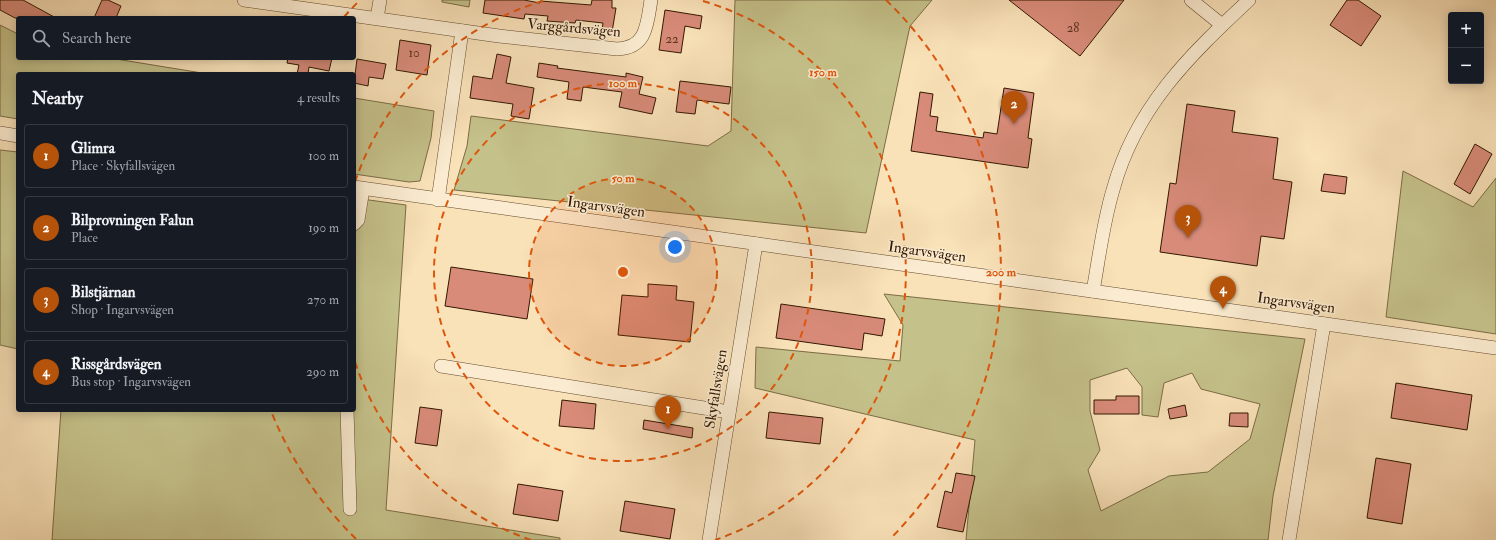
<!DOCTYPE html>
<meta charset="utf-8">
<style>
body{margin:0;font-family:"IM FELL Double Pica",serif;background:#242831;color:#f1f3f6}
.controls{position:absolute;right:12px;top:12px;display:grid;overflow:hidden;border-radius:4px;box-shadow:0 2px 10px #0003}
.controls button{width:36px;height:36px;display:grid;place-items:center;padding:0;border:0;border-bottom:1px solid #363941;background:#171b24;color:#f1f3f6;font:20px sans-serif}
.you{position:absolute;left:675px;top:247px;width:14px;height:14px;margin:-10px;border:3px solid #fff;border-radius:50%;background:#1a73e8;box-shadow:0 0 0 6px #1a73e833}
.badge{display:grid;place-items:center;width:26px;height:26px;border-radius:50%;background:#b45309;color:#fff;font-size:13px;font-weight:700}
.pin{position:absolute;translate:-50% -33px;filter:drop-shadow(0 1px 2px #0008)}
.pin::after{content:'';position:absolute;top:21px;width:14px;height:12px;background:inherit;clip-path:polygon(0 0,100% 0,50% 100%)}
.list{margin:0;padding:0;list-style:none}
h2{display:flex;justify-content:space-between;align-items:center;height:52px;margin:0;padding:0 16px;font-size:17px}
h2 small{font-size:13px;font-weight:400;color:#9ea1a6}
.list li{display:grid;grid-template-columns:26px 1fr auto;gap:12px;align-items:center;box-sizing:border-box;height:64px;margin:0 8px 8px;padding:0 8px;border:1px solid #363941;border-radius:4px}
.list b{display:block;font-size:15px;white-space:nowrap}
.list p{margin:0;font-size:13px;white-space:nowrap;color:#9ea1a6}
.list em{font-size:13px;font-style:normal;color:#9ea1a6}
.icon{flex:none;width:22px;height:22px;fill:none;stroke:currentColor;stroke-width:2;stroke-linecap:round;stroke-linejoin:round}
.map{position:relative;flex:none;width:1496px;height:540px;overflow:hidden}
.search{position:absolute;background:#171b24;box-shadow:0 2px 10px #0003;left:16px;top:16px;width:340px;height:44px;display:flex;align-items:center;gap:10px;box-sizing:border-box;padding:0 14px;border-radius:4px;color:#9ea1a6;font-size:15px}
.panel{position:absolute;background:#171b24;box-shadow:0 2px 10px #0003;left:16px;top:72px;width:340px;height:340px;border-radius:4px}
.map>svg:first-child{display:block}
.green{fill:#c5c18a;stroke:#7c6c45;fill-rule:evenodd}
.building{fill:#d88b79;stroke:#331700}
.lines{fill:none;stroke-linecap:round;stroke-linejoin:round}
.minor-casing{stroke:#644a2e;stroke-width:14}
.minor{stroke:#fbecd1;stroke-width:13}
.ring{fill:none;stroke:#df560b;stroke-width:2;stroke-dasharray:7 5}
.labels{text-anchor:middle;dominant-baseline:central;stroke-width:3;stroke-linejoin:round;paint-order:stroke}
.number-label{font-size:13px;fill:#5c341e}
.street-label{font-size:15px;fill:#331700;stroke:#fbecd1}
.centre{fill:#df560b;stroke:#fbecd1;stroke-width:2}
.ring-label{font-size:12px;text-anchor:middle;font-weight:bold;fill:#df560b;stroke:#fbecd1;stroke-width:3;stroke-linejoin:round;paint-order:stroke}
</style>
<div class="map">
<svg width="1496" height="540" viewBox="0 0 1496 540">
<rect width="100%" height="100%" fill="#f9e1b8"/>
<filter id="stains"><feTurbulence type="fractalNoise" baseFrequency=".005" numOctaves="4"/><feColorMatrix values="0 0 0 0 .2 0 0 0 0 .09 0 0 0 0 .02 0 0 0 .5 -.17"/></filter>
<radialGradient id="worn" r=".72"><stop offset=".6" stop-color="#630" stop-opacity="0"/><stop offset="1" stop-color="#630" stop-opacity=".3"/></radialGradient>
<!-- green -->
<g class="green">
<polygon points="442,0 470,0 469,7 442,2"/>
<polygon points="735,0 932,0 910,26 866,233 454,190 467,146 471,116 708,146 731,131"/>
<polygon points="0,25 18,34 18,58 110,58 208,74 18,74 18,119 0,116"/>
<polygon points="354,98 434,111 431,138 420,181 409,182 354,174"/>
<polygon points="0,150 18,152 18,349 0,345"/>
<polygon points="1403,171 1473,207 1496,178 1496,334 1386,317"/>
<polygon points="354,198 406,205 386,510 560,538 560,540 52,540 61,410 354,410"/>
<path d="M884,294L1305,339L1273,496L1268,540H966L975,440L755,388L756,347L900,361L903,325ZM1127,368L1142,387V415L1158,417L1164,383L1192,373L1201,389L1260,404L1250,439L1208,472L1169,476L1101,511L1088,470L1100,450L1090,411V380Z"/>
</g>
<!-- building -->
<g class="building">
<polygon points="0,0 23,0 56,18 15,18 0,10"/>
<polygon points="102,0 108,0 121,6 116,18 94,18"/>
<polygon points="485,0 524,0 540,3 540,1 591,5 592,0 612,0 612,8 616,8 612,32 602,31 603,23 576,20 575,23 547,21 548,16 525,14 524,19 483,13"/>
<polygon points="1009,0 1124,0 1080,56"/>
<polygon points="1347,0 1358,0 1381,16 1361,46 1330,25"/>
<polygon points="665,10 702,16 700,29 685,26 681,53 659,50"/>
<polygon points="400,40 431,45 427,75 396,70"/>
<polygon points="497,54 511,57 506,83 534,88 529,119 511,116 513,104 470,98 473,76 492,79"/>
<polygon points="288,58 332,58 329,71 309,67 308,74 297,74 299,65 287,63"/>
<polygon points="357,59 386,64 383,79 369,77 368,86 354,83"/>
<polygon points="539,63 558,66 557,68 626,77 626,73 643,77 639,94 656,98 652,114 619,107 622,92 583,87 581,101 567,99 569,82 537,77"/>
<polygon points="680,81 731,87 729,104 697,100 695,114 676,112"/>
<polygon points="1004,88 1034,93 1028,138 1032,139 1028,168 911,151 920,92 933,94 930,116 938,117 936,131 983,138 984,132 997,134"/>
<polygon points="1187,104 1235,111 1232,132 1278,138 1273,179 1292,182 1284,239 1261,236 1257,266 1160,252 1170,183 1176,184"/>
<polygon points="1475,144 1492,154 1470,194 1454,184"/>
<polygon points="1324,174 1347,177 1345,194 1321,191"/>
<polygon points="451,267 533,279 527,319 445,306"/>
<polygon points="648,284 677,286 676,300 694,302 690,342 618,335 622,295 648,297"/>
<polygon points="781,304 885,319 882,336 864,333 862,350 776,338"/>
<polygon points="1396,383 1472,395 1467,430 1391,418"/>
<polygon points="1116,396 1139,396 1139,414 1094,414 1094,400 1116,400"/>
<polygon points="562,400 596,404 594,429 559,426"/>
<polygon points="1185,405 1187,416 1170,419 1168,409"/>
<polygon points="420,407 442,410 437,446 415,443"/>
<polygon points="769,412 823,418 820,444 766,438"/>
<polygon points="1230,413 1248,413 1248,427 1229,426"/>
<polygon points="644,420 693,428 692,438 643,429"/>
<polygon points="1376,458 1411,464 1402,524 1367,518"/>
<polygon points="956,473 975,476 963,532 937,527 945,491 952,493"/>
<polygon points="518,484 563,491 558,521 513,514"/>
<polygon points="625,501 675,509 670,539 620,531"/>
</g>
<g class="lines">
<!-- minor casing -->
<g class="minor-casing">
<g id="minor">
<path d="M244,0L499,36L617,49C647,48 647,24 651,0"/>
<polyline points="1191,0 1222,25"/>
<polyline points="377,18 380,0"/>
<polyline points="0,133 18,136"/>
<polyline points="354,187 1496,348"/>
<polyline points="438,200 462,31"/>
<polyline points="354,224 358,220 363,189"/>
<path d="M1093,291C1099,258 1103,223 1113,190C1135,108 1189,56 1249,0"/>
<polyline points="441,366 729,412"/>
<polyline points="347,410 350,509"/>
<polyline points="709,540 756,244"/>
<polyline points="1289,540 1324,324"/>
</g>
</g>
<!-- minor -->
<use href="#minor" class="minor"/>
</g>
<!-- distance rings -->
<circle cx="623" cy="272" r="94" fill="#df560b" fill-opacity=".12"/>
<g class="ring">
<circle cx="623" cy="272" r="94"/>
<circle cx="623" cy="272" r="189"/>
<path d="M531 540A283 283 0 0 1 355 362M355 182A283 283 0 0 1 543 1M703 1A283 283 0 0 1 715 540"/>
<path d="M356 539A378 378 0 0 1 271 411M344 17A378 378 0 0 1 360 0M886 0A378 378 0 0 1 890 539"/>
</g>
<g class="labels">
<!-- number labels -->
<g class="number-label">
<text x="1073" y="28">28</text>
<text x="672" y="39">22</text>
<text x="414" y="53">10</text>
</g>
<!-- street labels -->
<g class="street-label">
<text transform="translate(574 28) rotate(5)">Varggårdsvägen</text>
<text transform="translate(606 207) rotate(8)">Ingarvsvägen</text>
<text transform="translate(927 252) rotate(8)">Ingarvsvägen</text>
<text transform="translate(1296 303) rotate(8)">Ingarvsvägen</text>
<text transform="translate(716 389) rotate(-81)">Skyfallsvägen</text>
</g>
</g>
<circle cx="623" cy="272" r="6" class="centre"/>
<g class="ring-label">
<text x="823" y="76">150 m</text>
<text x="623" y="87">100 m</text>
<text x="623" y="182">50 m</text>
<text x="1001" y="276">200 m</text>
</g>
<rect width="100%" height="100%" filter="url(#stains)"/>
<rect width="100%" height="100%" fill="url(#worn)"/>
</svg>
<div class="controls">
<button>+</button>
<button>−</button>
</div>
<div class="you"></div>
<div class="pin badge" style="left:668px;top:429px">1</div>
<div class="pin badge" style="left:1014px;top:124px">2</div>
<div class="pin badge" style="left:1188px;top:238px">3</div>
<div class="pin badge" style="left:1223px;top:309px">4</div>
<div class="search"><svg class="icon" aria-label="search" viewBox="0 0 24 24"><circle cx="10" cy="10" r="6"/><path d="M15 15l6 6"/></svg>Search here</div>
<section class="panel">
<h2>Nearby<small>4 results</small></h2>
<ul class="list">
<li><span class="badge">1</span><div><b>Glimra</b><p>Place · Skyfallsvägen</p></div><em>100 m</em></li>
<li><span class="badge">2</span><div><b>Bilprovningen Falun</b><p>Place</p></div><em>190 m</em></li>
<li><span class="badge">3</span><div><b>Bilstjärnan</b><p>Shop · Ingarvsvägen</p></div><em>270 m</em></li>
<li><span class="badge">4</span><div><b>Rissgårdsvägen</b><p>Bus stop · Ingarvsvägen</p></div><em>290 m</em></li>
</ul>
</section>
</div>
